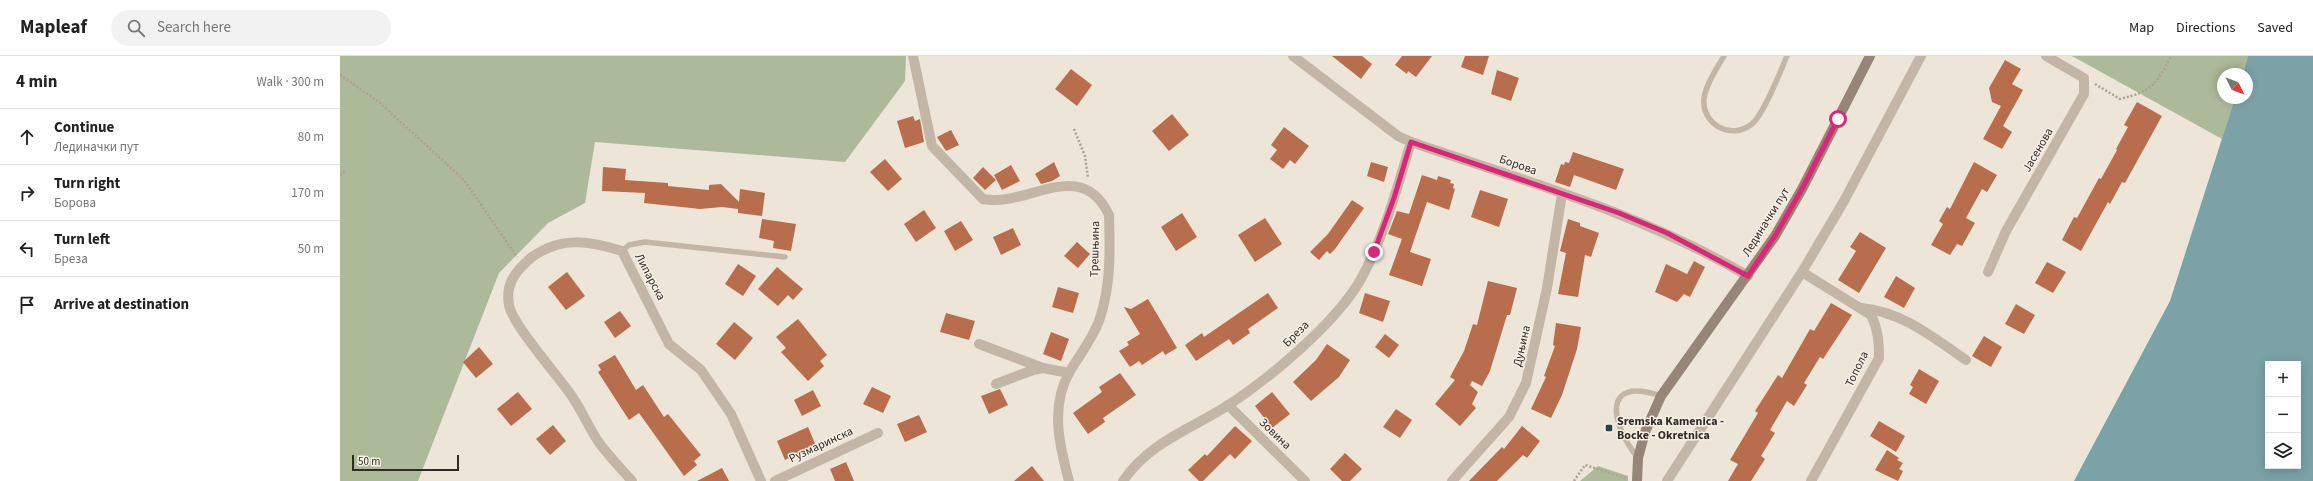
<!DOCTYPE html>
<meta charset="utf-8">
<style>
body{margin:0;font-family:"Source Sans 3",sans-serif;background:#f2f2f2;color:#222}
.controls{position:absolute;right:12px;bottom:12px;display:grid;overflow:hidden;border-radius:0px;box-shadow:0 2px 10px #0003}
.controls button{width:36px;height:36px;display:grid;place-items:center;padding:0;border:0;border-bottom:1px solid #e0e0e0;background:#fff;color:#222;font:20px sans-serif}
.compass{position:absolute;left:1877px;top:12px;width:36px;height:36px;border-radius:50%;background:#fff;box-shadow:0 2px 10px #0003;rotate:132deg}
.scale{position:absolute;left:12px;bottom:10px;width:107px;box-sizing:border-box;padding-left:4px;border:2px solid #312a26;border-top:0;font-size:11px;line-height:14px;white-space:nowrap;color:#312a26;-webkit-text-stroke:3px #f6efe4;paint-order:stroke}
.stop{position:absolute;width:12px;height:12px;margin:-9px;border:3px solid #db2777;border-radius:50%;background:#fff}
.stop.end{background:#db2777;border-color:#fff;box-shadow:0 1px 4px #0008}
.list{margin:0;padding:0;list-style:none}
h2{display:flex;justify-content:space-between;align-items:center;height:52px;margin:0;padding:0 16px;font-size:17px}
h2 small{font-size:13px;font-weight:400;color:#767676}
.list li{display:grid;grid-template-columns:26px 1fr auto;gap:12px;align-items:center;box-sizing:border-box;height:56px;padding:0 16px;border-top:1px solid #e0e0e0}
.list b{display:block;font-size:15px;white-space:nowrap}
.list p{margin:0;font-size:13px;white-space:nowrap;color:#767676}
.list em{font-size:13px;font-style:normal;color:#767676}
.icon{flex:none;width:22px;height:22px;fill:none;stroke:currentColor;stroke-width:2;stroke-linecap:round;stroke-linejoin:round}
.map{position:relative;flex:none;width:1973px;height:425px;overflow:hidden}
header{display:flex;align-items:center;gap:24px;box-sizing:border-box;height:56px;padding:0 20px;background:#fff;border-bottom:1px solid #e0e0e0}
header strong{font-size:19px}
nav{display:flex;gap:22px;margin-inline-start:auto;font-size:14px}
.search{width:280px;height:36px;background:#f2f2f2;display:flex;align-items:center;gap:10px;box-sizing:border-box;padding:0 14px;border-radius:22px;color:#767676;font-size:15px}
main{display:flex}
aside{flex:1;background:#fff}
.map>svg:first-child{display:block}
.green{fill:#adba9a}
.water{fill:#7ba2a7;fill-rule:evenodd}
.building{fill:#b86e4c}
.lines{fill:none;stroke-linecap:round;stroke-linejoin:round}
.path{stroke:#afa090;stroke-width:2.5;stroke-dasharray:2 2;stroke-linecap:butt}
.service{stroke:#c4b6a6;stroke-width:5.5}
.minor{stroke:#c4b6a6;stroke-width:10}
.secondary{stroke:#978578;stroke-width:10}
.route{stroke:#db2777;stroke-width:5}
.poi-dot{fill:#20474d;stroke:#f6efe4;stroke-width:1.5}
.labels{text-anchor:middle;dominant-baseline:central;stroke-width:3;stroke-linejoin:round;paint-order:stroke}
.street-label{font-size:12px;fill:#312a26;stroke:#f6efe4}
.poi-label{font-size:12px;font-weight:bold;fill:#312a26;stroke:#f6efe4;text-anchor:start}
</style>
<header>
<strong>Mapleaf</strong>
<div class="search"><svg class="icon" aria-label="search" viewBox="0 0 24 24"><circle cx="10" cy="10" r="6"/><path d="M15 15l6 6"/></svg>Search here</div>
<nav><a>Map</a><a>Directions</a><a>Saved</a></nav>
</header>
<main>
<aside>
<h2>4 min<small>Walk · 300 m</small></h2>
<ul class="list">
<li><svg class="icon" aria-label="ahead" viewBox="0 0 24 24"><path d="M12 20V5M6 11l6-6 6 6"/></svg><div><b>Continue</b><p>Лединачки пут</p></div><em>80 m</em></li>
<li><svg class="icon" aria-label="right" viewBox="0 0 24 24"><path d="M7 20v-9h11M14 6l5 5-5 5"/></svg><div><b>Turn right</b><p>Борова</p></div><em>170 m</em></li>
<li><svg class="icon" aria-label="left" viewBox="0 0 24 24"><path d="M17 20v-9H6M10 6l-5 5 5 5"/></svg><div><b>Turn left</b><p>Бреза</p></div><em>50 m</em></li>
<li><svg class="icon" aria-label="arrive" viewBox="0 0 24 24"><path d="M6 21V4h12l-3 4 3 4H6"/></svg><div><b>Arrive at destination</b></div></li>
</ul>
</aside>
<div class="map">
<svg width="1973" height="425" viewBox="0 0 1973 425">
<rect width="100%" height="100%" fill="#ede5d8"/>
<!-- green -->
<g class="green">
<polygon points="0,0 566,0 565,25 505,106 255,86 245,147 208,167 159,217 78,425 0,425"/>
<polygon points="1732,0 1908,0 1903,18 1883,18 1883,42 1895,42 1882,83"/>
<polygon points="1258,410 1288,420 1288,425 1240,425"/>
</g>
<!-- water -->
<path class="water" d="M1908,0H1973V425H1734L1830,245L1895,42H1907V18H1903ZM1928,308H1958V410H1928Z"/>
<!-- building -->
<g class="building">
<polygon points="992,0 1022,0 1032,8 1021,23"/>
<polygon points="1062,0 1092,0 1076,21 1068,15 1067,18 1055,9"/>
<polygon points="1125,0 1149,0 1143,19 1121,11"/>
<polygon points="1665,4 1681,13 1672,28 1683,34 1663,70 1672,76 1662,93 1643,83 1661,50 1652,46 1649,32"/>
<polygon points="731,13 752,29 737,50 715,33"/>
<polygon points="1157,14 1179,22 1171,45 1151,38"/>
<polygon points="1797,46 1822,60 1785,127 1782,126 1770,148 1768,146 1741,195 1722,184 1734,161 1737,162 1759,122 1761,123 1777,94 1776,93 1788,71 1784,69"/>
<polygon points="832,58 849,79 829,95 812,75"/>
<polygon points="573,60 575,65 580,63 584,86 565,92 557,65"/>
<polygon points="944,71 969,90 955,108 950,104 943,113 930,103 937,94 931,89"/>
<polygon points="611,74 619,89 606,95 597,81"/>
<polygon points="1233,96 1284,113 1276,134 1234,119 1230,131 1215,126 1221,108 1224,109 1225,106 1229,107"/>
<polygon points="545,103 562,123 548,135 530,116"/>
<polygon points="714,106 720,120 712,125 701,128 695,118"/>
<polygon points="1031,106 1048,111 1044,126 1027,120"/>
<polygon points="1634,106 1657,119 1647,136 1642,133 1626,162 1635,167 1622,190 1617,188 1610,199 1591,189 1603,168 1599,165 1607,151 1610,153"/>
<polygon points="671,109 680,125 662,134 654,119"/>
<polygon points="263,111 286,113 285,124 328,127 328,130 369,134 369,129 381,128 399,146 400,133 425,137 422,160 398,157 398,153 382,151 360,153 304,147 305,137 262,135"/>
<polygon points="643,111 656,124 645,134 633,122"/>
<polygon points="1082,119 1097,124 1098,120 1111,124 1110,127 1114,128 1113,132 1115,133 1109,154 1087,146 1070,196 1091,203 1082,230 1049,219 1062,183 1048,178 1057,155 1069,158"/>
<polygon points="1140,134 1168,143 1159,171 1131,161"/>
<polygon points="1012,144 1024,152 995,193 990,198 987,195 979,204 970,196 988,178"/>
<polygon points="584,154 596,172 576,186 564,168"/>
<polygon points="842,157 857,181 836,195 821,171"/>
<polygon points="925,162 942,188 915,206 898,179"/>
<polygon points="422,163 456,168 451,195 433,192 434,185 419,182"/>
<polygon points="1228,163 1240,167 1240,170 1259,177 1251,201 1245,199 1238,241 1218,238 1226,197 1220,195"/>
<polygon points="621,165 633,184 615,195 604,175"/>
<polygon points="673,172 681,189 661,199 653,181"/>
<polygon points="1520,176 1546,192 1519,237 1498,224 1516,195 1510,191"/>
<polygon points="737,186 750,198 738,212 724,200"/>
<polygon points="1354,205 1365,211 1350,241 1344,238 1337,246 1315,236 1326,208 1347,218"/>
<polygon points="1707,206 1726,216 1713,237 1695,227"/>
<polygon points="398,208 416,220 403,240 385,228"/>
<polygon points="437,211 463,233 453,244 448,239 438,250 418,233"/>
<polygon points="227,216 245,240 226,254 208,231"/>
<polygon points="1556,220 1575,232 1564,252 1544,241"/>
<polygon points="1148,225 1177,232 1170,259 1167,259 1150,315 1142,330 1132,325 1130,329 1138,336 1132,348 1136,352 1120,370 1095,348 1115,324 1110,321 1124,295 1133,268 1137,269"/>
<polygon points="718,231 739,237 733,257 712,251"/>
<polygon points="928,237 938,252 908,273 910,277 893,289 889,283 856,305 845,289 862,277 864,281"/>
<polygon points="1025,237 1050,245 1043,266 1019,257"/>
<polygon points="808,243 837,292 825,299 823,295 802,309 799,305 790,311 779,295 789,289 787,286 800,278 784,251 791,253"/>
<polygon points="1491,247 1512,259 1483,303 1480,301 1464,327 1467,329 1454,350 1447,345 1430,374 1435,377 1421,400 1425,403 1411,425 1388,425 1398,408 1390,404 1418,357 1415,355 1438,319 1442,322 1470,273 1474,275"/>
<polygon points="1676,248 1695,259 1684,278 1665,268"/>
<polygon points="280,255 291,270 275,282 264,266"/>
<polygon points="606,257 635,265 629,284 600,276"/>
<polygon points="458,263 487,299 480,305 484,310 468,325 441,296 446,292 436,281"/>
<polygon points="394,266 413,282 395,304 376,288"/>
<polygon points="1216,267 1241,271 1237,293 1222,339 1211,362 1191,353 1206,321 1204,320 1215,290 1213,289"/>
<polygon points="711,276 729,283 721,305 703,298"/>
<polygon points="1045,278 1059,289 1049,302 1035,291"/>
<polygon points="1644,280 1662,291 1651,311 1632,300"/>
<polygon points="987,288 1010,304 999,321 971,345 953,326 976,304"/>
<polygon points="139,291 153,308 136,322 123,306"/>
<polygon points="275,299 296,334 303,329 324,361 328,358 361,399 354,405 357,409 344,420 299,357 289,364 258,316 261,314 258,309"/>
<polygon points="1579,313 1599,325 1586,348 1569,338 1573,331 1570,329"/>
<polygon points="780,317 796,339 763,362 765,366 748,378 733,357 762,336 759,331"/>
<polygon points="532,331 551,340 543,357 523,348"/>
<polygon points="660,333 668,349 649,358 641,340"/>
<polygon points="473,334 481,350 462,360 454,344"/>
<polygon points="178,336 192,353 171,370 157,353"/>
<polygon points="932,336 950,358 932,372 915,350"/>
<polygon points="1056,353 1072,364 1060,382 1043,371"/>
<polygon points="579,359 587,376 565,386 557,368"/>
<polygon points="1539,365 1565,380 1556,396 1530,380"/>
<polygon points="213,369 226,385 210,399 196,383"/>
<polygon points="895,370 912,385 895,403 890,398 863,425 859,425 848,414 865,398 867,400"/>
<polygon points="1182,370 1200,385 1187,402 1183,399 1157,425 1129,425 1162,391 1164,393"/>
<polygon points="468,371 476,390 445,404 437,385"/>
<polygon points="1547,394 1559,402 1557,404 1563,407 1559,413 1563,415 1558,425 1535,414"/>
<polygon points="1005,397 1022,413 1010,425 1002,425 990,413"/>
<polygon points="506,406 514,425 495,425 490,413"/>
<polygon points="692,410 704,425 674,425"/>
<polygon points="382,412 389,425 357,425"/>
</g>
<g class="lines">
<!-- path -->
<g class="path">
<polyline points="0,19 39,46 124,124 177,201"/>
<path d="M1755,28L1780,43C1811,36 1817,28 1831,0"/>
<polyline points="734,73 745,100 748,122"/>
<polyline points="0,119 5,115"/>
<polyline points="1234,425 1245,409 1286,422"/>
</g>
<!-- service -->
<g class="service">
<path d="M1384,0C1377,12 1366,28 1364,42C1361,68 1391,85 1412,68C1424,58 1440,16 1447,0"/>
<polyline points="282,195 289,189 305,186 445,201"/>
<path d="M1298,402C1272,370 1259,319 1321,340"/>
</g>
<!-- minor -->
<g class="minor">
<path d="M573,0L592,90L643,143C687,152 741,99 769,159C770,194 771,229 760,262C754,281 740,298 730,315C710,350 719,388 729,425"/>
<path d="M953,0L1058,80L1071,86C1185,125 1303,158 1408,220"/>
<path d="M1462,216L1531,259C1538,273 1539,286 1539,302L1471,425"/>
<polyline points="1648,216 1666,175 1744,38 1744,22 1706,0"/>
<path d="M1521,252C1561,255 1594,282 1626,304"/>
<polyline points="639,288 703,312"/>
<polyline points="656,328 693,314 703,312 729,317"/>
<polyline points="888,349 965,425"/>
<path d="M292,425C281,413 270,401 260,388C249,373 242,354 231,339C218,320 172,268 169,249C165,228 176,214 192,201C221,180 249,185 282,195L329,288L361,314L391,358L421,425"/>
<polyline points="435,425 538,377"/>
<path d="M783,425C810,386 849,374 887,350C930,322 996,267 1021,223C1044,181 1057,132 1071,86"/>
<polyline points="1112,425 1169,361 1186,327 1207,232 1222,138"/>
<polyline points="1327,425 1462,216 1504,145 1581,0"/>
</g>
<!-- secondary -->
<polyline class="secondary" points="1297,425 1298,402 1305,376 1321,340 1435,180 1462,133 1530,0"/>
</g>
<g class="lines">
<!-- route -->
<polyline class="route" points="1034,196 1054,142 1071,86 1279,157 1327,177 1408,220 1435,180 1462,133 1498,63"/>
</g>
<!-- markers -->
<rect class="poi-dot" x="1265" y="368" width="8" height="8" rx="2"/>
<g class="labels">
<!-- street labels -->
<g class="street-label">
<text transform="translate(1698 94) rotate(-60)">Јасенова</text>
<text transform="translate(1178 109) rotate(19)">Борова</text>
<text transform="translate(1426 166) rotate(-58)">Лединачки пут</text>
<text transform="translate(755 193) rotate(-89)">Трешњина</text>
<text transform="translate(310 221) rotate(62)">Липарска</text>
<text transform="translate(956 278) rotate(-45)">Бреза</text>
<text transform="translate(1182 290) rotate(-77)">Дуњина</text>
<text transform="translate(1517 313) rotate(-64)">Топола</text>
<text transform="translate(935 378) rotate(44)">Зовина</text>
<text transform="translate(481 389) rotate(-25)">Рузмаринска</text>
</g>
<!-- poi labels -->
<g class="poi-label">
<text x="1277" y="365">Sremska Kamenica -<tspan x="1277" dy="14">Bocke - Okretnica</tspan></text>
</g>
</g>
</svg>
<div class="controls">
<button>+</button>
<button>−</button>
<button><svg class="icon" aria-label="layers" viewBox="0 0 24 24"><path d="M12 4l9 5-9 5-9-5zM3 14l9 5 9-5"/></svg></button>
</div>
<svg class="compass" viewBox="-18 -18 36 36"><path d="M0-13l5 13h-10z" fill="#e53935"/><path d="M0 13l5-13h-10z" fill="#767676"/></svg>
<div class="scale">50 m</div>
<div class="stop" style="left:1498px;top:63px"></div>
<div class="stop end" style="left:1034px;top:196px"></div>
</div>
</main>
